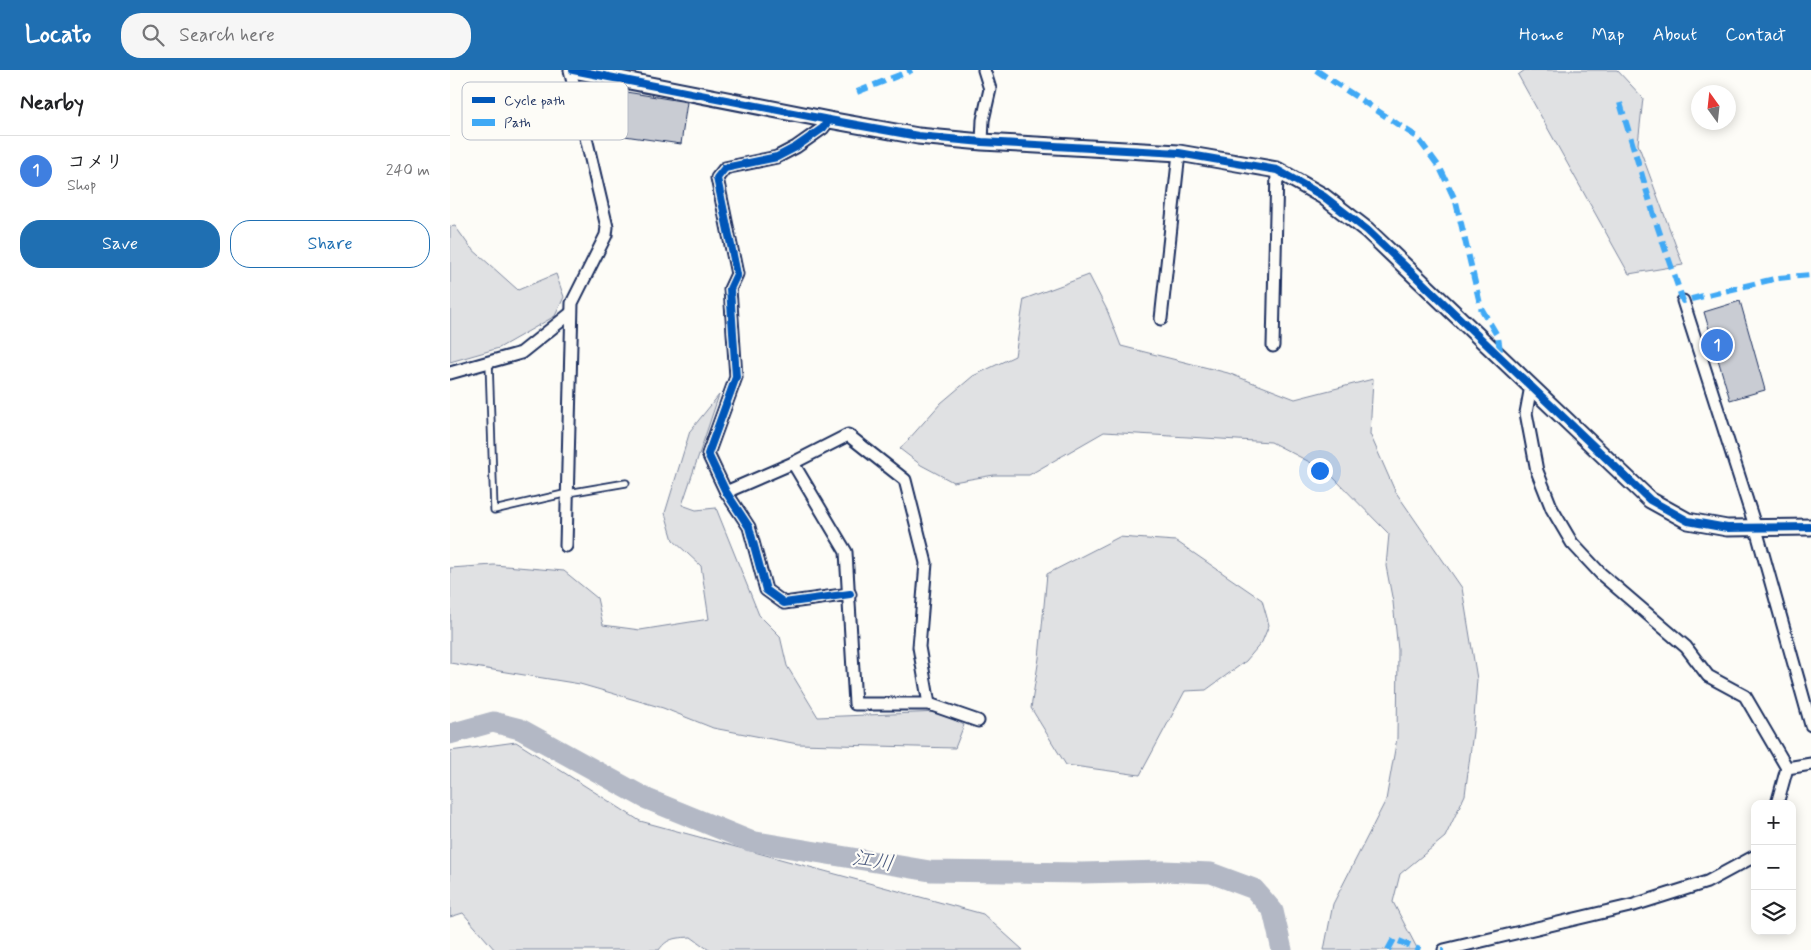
<!DOCTYPE html>
<meta charset="utf-8">
<style>
body{margin:0;font-family:Mynerve,"Klee One",sans-serif;background:#f6f6f6;color:#202124}
.controls{position:absolute;right:15px;bottom:15px;display:grid;overflow:hidden;border-radius:10px;box-shadow:0 2px 12px #0003}
.controls button{width:45px;height:45px;display:grid;place-items:center;padding:0;border:0;border-bottom:1px solid #e0e0e0;background:#fff;color:#202124;font:25px sans-serif}
.compass{position:absolute;left:1241px;top:15px;width:45px;height:45px;border-radius:50%;background:#fff;box-shadow:0 2px 12px #0003;rotate:345deg}
.you{position:absolute;left:869px;top:400px;width:18px;height:18px;margin:-12px;border:4px solid #fff;border-radius:50%;background:#1a73e8;box-shadow:0 0 0 8px #1a73e833}
.badge{display:grid;place-items:center;width:32px;height:32px;border-radius:50%;background:#1f6fb2;color:#fff;font-size:16px;font-weight:700}
.pin{position:absolute;translate:-50% -50%;border:2px solid #fff;box-shadow:0 1px 5px #0006}
.list{margin:0;padding:0;list-style:none}
h2{display:flex;justify-content:space-between;align-items:center;height:65px;margin:0;padding:0 20px;font-size:21px}
h2 small{font-size:16px;font-weight:400;color:#757577}
.list li{display:grid;grid-template-columns:32px 1fr auto;gap:15px;align-items:center;box-sizing:border-box;height:70px;padding:0 20px;border-top:1px solid #e0e0e0}
.list b{display:block;font-size:19px;white-space:nowrap}
.list p{margin:0;font-size:16px;white-space:nowrap;color:#757577}
.list em{font-size:16px;font-style:normal;color:#757577}
.actions{display:flex;gap:10px;padding:15px 20px}
.actions a{flex:1;padding:11px 0;border:1px solid #1f6fb2;border-radius:20px;text-align:center;font-size:18px;color:#1f6fb2}
.actions .main{background:#1f6fb2;color:#fff}
.icon{flex:none;width:28px;height:28px;fill:none;stroke:currentColor;stroke-width:2;stroke-linecap:round;stroke-linejoin:round}
.map{position:relative;flex:none;width:1361px;height:880px;overflow:hidden}
header{display:flex;align-items:center;gap:30px;box-sizing:border-box;height:70px;padding:0 25px;background:#1f6fb2;color:#fff}
header strong{font-size:24px}
nav{display:flex;gap:28px;margin-inline-start:auto;font-size:18px}
.search{width:350px;height:45px;background:#f6f6f6;display:flex;align-items:center;gap:12px;box-sizing:border-box;padding:0 18px;border-radius:20px;color:#757577;font-size:19px}
main{display:flex}
aside{flex:1;background:#fff}
.map>svg:first-child{display:block}
.green{fill:#e0e1e3;stroke:#7e88a0}
.lines{fill:none;stroke-linecap:round;stroke-linejoin:round}
.river{stroke:#b3b8c5;stroke-width:21}
.building{fill:#c9ccd3;stroke:#1b2f5e}
.lane-casing{stroke:#1b2f5e;stroke-width:9}
.street-casing{stroke:#1b2f5e;stroke-width:15}
.secondary-casing{stroke:#1b2f5e;stroke-width:19}
.lane{stroke:#fdfcf7;stroke-width:5.5}
.street{stroke:#fdfcf7;stroke-width:11}
.secondary{stroke:#fdfcf7;stroke-width:15}
.quiet{stroke:#3fa9f5;stroke-width:6;stroke-dasharray:12 6;stroke-linecap:butt}
.cycleway-casing{stroke:#fdfcf7;stroke-width:11}
.cycleway{stroke:#0057b8;stroke-width:8}
.labels{text-anchor:middle;dominant-baseline:central;stroke-width:4.5;stroke-linejoin:round;paint-order:stroke}
.water-label{font-size:21px;font-style:italic;fill:#49587d;stroke:#fdfcf7}
.key{fill:#fdfcf7;stroke:#b9bec9;stroke-width:1}
.key-label{font-size:14px;fill:#1b2f5e}
</style>
<header>
<strong>Locato</strong>
<div class="search"><svg class="icon" aria-label="search" viewBox="0 0 24 24"><circle cx="10" cy="10" r="6"/><path d="M15 15l6 6"/></svg>Search here</div>
<nav><a>Home</a><a>Map</a><a>About</a><a>Contact</a></nav>
</header>
<main>
<aside>
<h2>Nearby<small></small></h2>
<ul class="list">
<li><span class="badge" style="background:#3f7fe0">1</span><div><b>コメリ</b><p>Shop</p></div><em>240 m</em></li>
</ul>
<div class="actions"><a class="main">Save</a><a>Share</a></div>
</aside>
<div class="map">
<svg width="1361" height="880" viewBox="0 0 1361 880">
<rect width="100%" height="100%" fill="#fdfcf7"/>
<filter id="ink" filterUnits="userSpaceOnUse"><feTurbulence type="fractalNoise" baseFrequency=".02" numOctaves="2"/><feDisplacementMap in="SourceGraphic" scale="10" xChannelSelector="R" yChannelSelector="G"/><feConvolveMatrix kernelMatrix="1 2 1 2 8 2 1 2 1" color-interpolation-filters="sRGB"/></filter>
<g filter="url(#ink)">
<!-- green -->
<g class="green">
<polygon points="1075,0 1167,0 1193,28 1188,74 1233,195 1179,204 1068,5"/>
<polygon points="5,156 20,177 68,220 106,204 114,227 105,246 49,278 0,292 0,157"/>
<polygon points="639,205 657,240 671,276 778,303 845,329 923,309 920,364 945,421 1012,518 1027,609 1023,662 1015,725 995,767 950,804 943,832 968,880 874,880 883,834 936,730 947,668 948,580 943,532 936,496 939,464 877,401 821,372 654,362 579,405 544,405 503,412 471,395 450,379 491,333 523,306 565,286 574,229"/>
<polygon points="269,325 232,435 246,440 266,438 309,545 330,566 337,596 368,647 490,642 514,655 505,678 348,674 263,658 213,638 130,614 0,593 0,498 44,495 114,501 147,528 153,555 190,560 259,549 251,496 223,470 215,443 240,361"/>
<polygon points="669,467 726,471 812,530 819,555 812,572 796,591 756,620 735,621 690,705 616,695 581,638 589,588 597,504"/>
<path d="M66,672L190,751L533,844L573,880H259L241,867C227,868 218,867 209,880H45L13,843L0,847V681Z"/>
</g>
<g class="lines">
<!-- river -->
<polyline class="river" points="0,664 43,652 70,659 197,729 300,771 480,801 632,803 714,801 761,803 804,819 823,841 832,880"/>
</g>
<!-- building -->
<g class="building">
<polygon points="152,18 237,32 231,74 146,62"/>
<polygon points="1290,231 1315,320 1280,330 1254,242"/>
</g>
<g class="lines">
<!-- lane casing -->
<g class="lane-casing">
<polyline id="lane" points="39,292 44,440 118,423 176,413"/>
</g>
<!-- street casing -->
<g class="street-casing">
<g id="street">
<polyline points="379,50 373,58 346,77 327,87 275,98 267,108 287,204 280,219 286,307 258,384 276,422 299,457 316,520 334,533 400,524"/>
<polyline points="532,72 533,50 540,19 534,0"/>
<polyline points="1233,231 1306,459 1361,655"/>
<polyline points="711,249 729,83"/>
<polyline points="823,276 827,100"/>
<polyline points="0,303 71,283 121,243"/>
<polyline points="1081,316 1076,343 1087,401 1102,439 1122,473 1151,504 1236,577 1258,606 1295,626 1337,698"/>
<polyline points="343,393 396,482 405,634 479,634 528,651"/>
<polyline points="276,422 343,393 398,365 455,410 476,493 469,577 479,634"/>
<polyline points="116,476 122,233 156,165 157,157 120,0"/>
<polyline points="1327,734 1337,698 1361,694"/>
<polyline points="994,880 1184,835 1257,812 1305,786"/>
</g>
</g>
<!-- secondary casing -->
<g class="secondary-casing">
<polyline id="secondary" points="123,0 379,50 468,66 532,72 729,83 827,100 873,126 917,160 1200,430 1238,451 1277,458 1361,457"/>
</g>
<!-- lane -->
<use href="#lane" class="lane"/>
<!-- street -->
<use href="#street" class="street"/>
<!-- secondary -->
<use href="#secondary" class="secondary"/>
<!-- quiet -->
<g class="quiet">
<polyline points="866,0 967,67 990,98 1006,132 1031,238 1048,267 1051,287"/>
<polyline points="407,22 462,0"/>
<polyline points="1170,33 1207,155 1233,231 1328,208 1361,205"/>
<polyline points="938,880 944,869 970,880"/>
<polyline points="991,880 994,880"/>
</g>
<!-- cycleway casing -->
<g class="cycleway-casing">
<g id="cycleway">
<polyline points="123,0 379,50 468,66 532,72 729,83 827,100 873,126 917,160 1200,430 1238,451 1277,458 1361,457"/>
<polyline points="379,50 373,58 346,77 327,87 275,98 267,108 287,204 280,219 286,307 258,384 276,422 299,457 316,520 334,533 400,524"/>
</g>
</g>
<!-- cycleway -->
<use href="#cycleway" class="cycleway"/>
</g>
</g>
<g class="labels">
<!-- water labels -->
<g class="water-label">
<text transform="translate(423 791) rotate(9)">江川</text>
</g>
</g>
<!-- legend -->
<rect x="12" y="12" width="166" height="58" rx="8" class="key"/>
<rect x="22" y="27" width="23" height="6" fill="#0057b8"/>
<rect x="22" y="49" width="23" height="7" fill="#3fa9f5"/>
<g class="key-label">
<text x="54" y="35">Cycle path</text>
<text x="54" y="57">Path</text>
</g>
</svg>
<div class="controls">
<button>+</button>
<button>−</button>
<button><svg class="icon" aria-label="layers" viewBox="0 0 24 24"><path d="M12 4l9 5-9 5-9-5zM3 14l9 5 9-5"/></svg></button>
</div>
<svg class="compass" viewBox="-18 -18 36 36"><path d="M0-13l5 13h-10z" fill="#e53935"/><path d="M0 13l5-13h-10z" fill="#757577"/></svg>
<div class="you"></div>
<div class="pin badge" style="left:1267px;top:275px;background:#3f7fe0">1</div>
</div>
</main>
